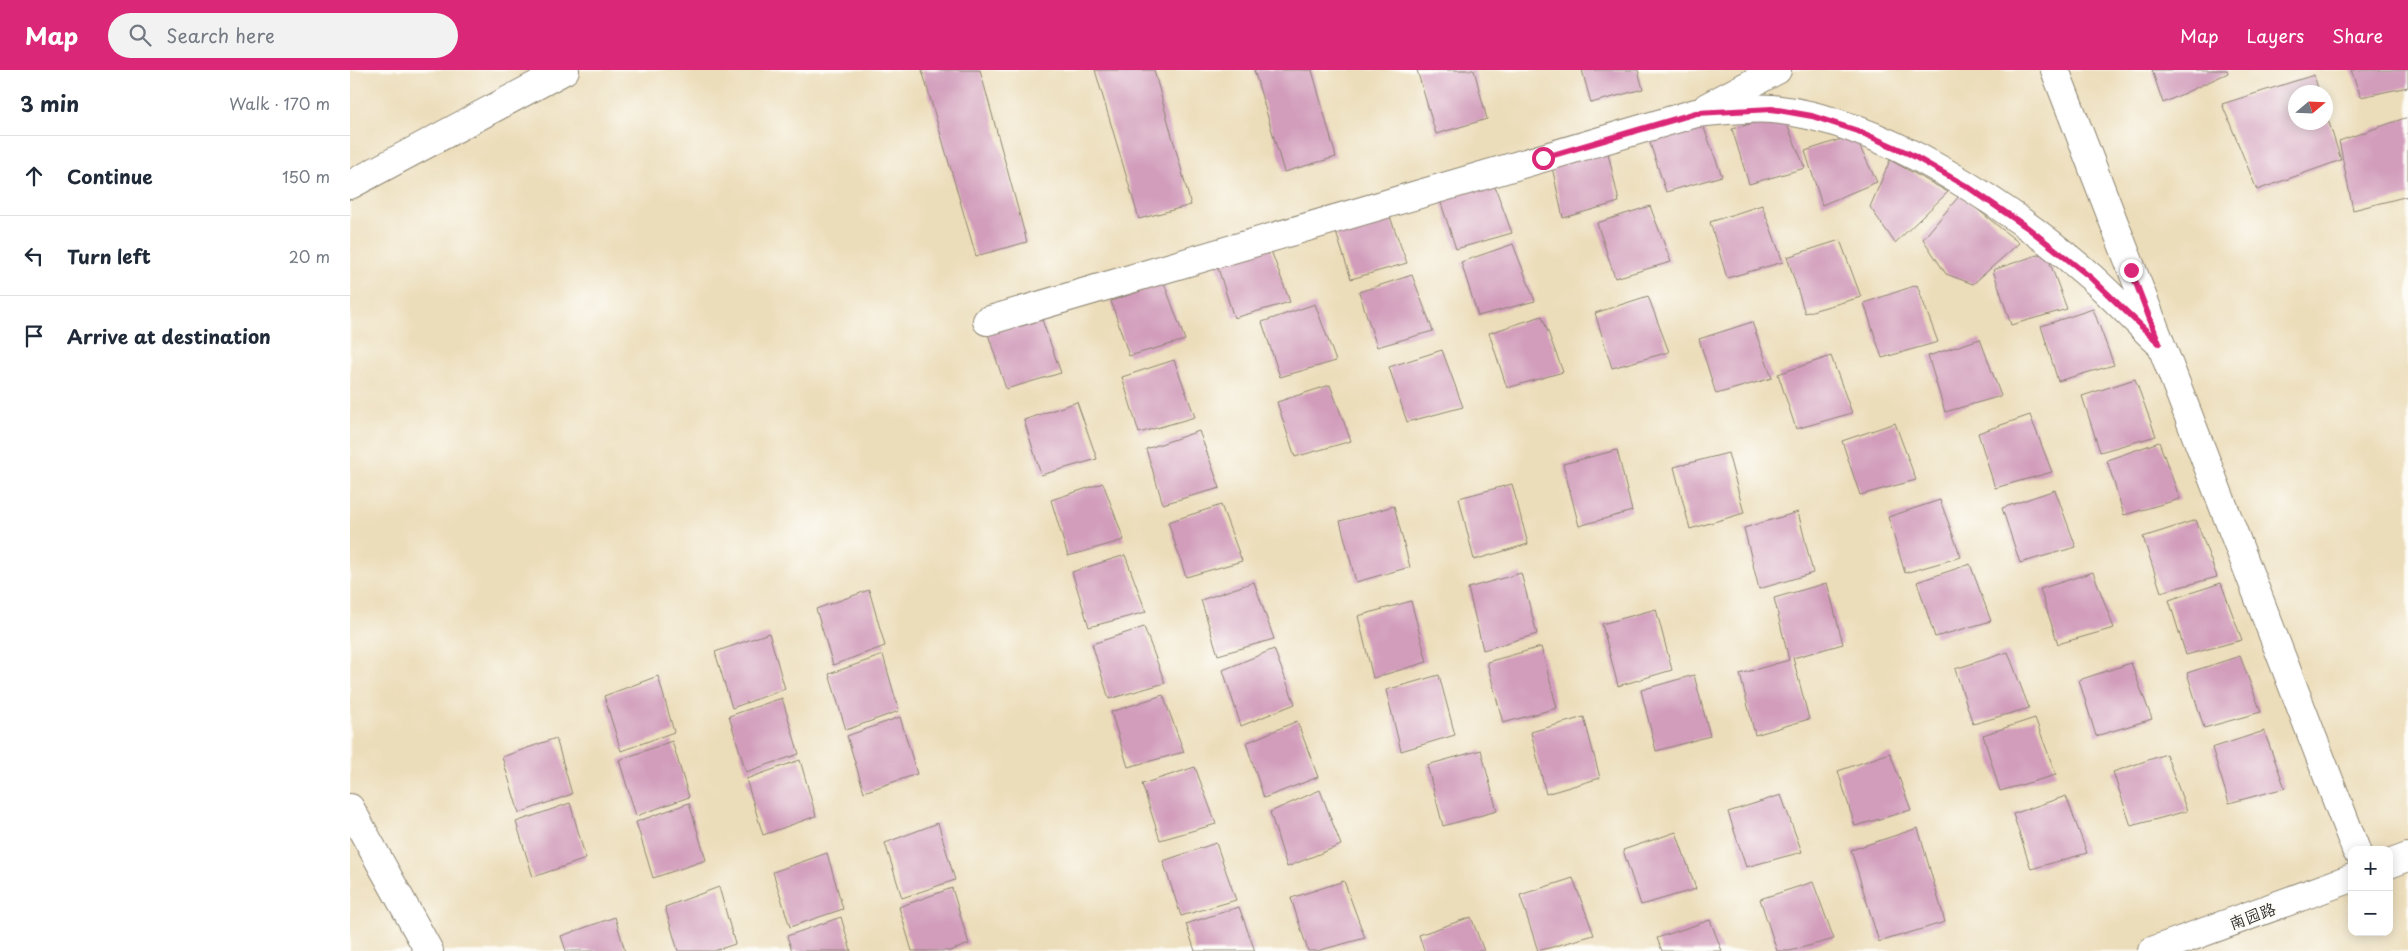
<!DOCTYPE html>
<meta charset="utf-8">
<style>
body{margin:0;font-family:"Playpen Sans","LXGW WenKai TC",sans-serif;background:#f2f2f3;color:#1f2937}
.controls{position:absolute;right:15px;bottom:15px;display:grid;overflow:hidden;border-radius:10px;box-shadow:0 2px 12px #0003}
.controls button{width:45px;height:45px;display:grid;place-items:center;padding:0;border:0;border-bottom:1px solid #e0e1e3;background:#fff;color:#1f2937;font:25px sans-serif}
.compass{position:absolute;left:1938px;top:15px;width:45px;height:45px;border-radius:50%;background:#fff;box-shadow:0 2px 12px #0003;rotate:71deg}
.stop{position:absolute;width:15px;height:15px;margin:-11px;border:4px solid #db2777;border-radius:50%;background:#fff}
.stop.end{background:#db2777;border-color:#fff;box-shadow:0 1px 5px #0008}
.list{margin:0;padding:0;list-style:none}
h2{display:flex;justify-content:space-between;align-items:center;height:65px;margin:0;padding:0 20px;font-size:21px}
h2 small{font-size:16px;font-weight:400;color:#747a83}
.list li{display:grid;grid-template-columns:32px 1fr auto;gap:15px;align-items:center;box-sizing:border-box;height:80px;padding:0 20px;border-top:1px solid #e0e1e3}
.list b{display:block;font-size:19px;white-space:nowrap}
.list em{font-size:16px;font-style:normal;color:#747a83}
.icon{flex:none;width:28px;height:28px;fill:none;stroke:currentColor;stroke-width:2;stroke-linecap:round;stroke-linejoin:round}
.map{position:relative;flex:none;width:2058px;height:881px;overflow:hidden}
header{display:flex;align-items:center;gap:30px;box-sizing:border-box;height:70px;padding:0 25px;background:#db2777;color:#fff}
header strong{font-size:24px}
nav{display:flex;gap:28px;margin-inline-start:auto;font-size:18px}
.search{width:350px;height:45px;background:#f2f2f3;display:flex;align-items:center;gap:12px;box-sizing:border-box;padding:0 18px;border-radius:28px;color:#747a83;font-size:19px}
main{display:flex}
aside{flex:1;background:#fff}
.map>svg:first-child{display:block}
.building{fill:#d29dbb}
.lines{fill:none;stroke-linecap:round;stroke-linejoin:round}
.street-casing{stroke:#8c8472;stroke-width:30}
.secondary-casing{stroke:#8c8472;stroke-width:30}
.street{stroke:#fff;stroke-width:28}
.secondary{stroke:#fff;stroke-width:28}
.route{stroke:#db2777;stroke-width:6}
.labels{text-anchor:middle;dominant-baseline:central;stroke-width:4;stroke-linejoin:round;paint-order:stroke}
.street-label{font-size:16px;fill:#2b2b2b;stroke:#fdfcf7}
</style>
<header>
<strong>Map</strong>
<div class="search"><svg class="icon" aria-label="search" viewBox="0 0 24 24"><circle cx="10" cy="10" r="6"/><path d="M15 15l6 6"/></svg>Search here</div>
<nav><a>Map</a><a>Layers</a><a>Share</a></nav>
</header>
<main>
<aside>
<h2>3 min<small>Walk · 170 m</small></h2>
<ul class="list">
<li><svg class="icon" aria-label="ahead" viewBox="0 0 24 24"><path d="M12 20V5M6 11l6-6 6 6"/></svg><div><b>Continue</b></div><em>150 m</em></li>
<li><svg class="icon" aria-label="left" viewBox="0 0 24 24"><path d="M17 20v-9H6M10 6l-5 5 5 5"/></svg><div><b>Turn left</b></div><em>20 m</em></li>
<li><svg class="icon" aria-label="arrive" viewBox="0 0 24 24"><path d="M6 21V4h12l-3 4 3 4H6"/></svg><div><b>Arrive at destination</b></div></li>
</ul>
</aside>
<div class="map">
<svg width="2058" height="881" viewBox="0 0 2058 881">
<rect width="100%" height="100%" fill="#fdfcf7"/>
<filter id="ink" filterUnits="userSpaceOnUse"><feTurbulence type="fractalNoise" baseFrequency=".02" numOctaves="2"/><feDisplacementMap in="SourceGraphic" scale="10" xChannelSelector="R" yChannelSelector="G"/><feConvolveMatrix kernelMatrix="1 2 1 2 8 2 1 2 1" color-interpolation-filters="sRGB"/></filter>
<filter id="wash" filterUnits="userSpaceOnUse"><feTurbulence type="fractalNoise" baseFrequency=".0096" numOctaves="4" result="noise"/><feDisplacementMap in="SourceGraphic" scale="20" xChannelSelector="R" yChannelSelector="G"/><feGaussianBlur stdDeviation="1.12" result="paint"/><feColorMatrix in="noise" values="0 0 0 0 0 0 0 0 0 0 0 0 0 0 0 0 0 1.4 0 .05"/><feComposite in="paint" operator="in"/></filter>
<g filter="url(#wash)">
<rect width="100%" height="100%" fill="#ecddba"/>
<g id="blocks">
<!-- building -->
<g class="building">
<polygon points="572,0 630,0 677,172 626,186"/>
<polygon points="745,0 804,0 841,135 789,149"/>
<polygon points="904,0 962,0 986,87 934,102"/>
<polygon points="1067,0 1124,0 1137,49 1086,64"/>
<polygon points="1232,0 1288,0 1293,19 1241,33"/>
<polygon points="1802,0 1877,0 1878,3 1813,33"/>
<polygon points="2001,0 2058,0 2058,17 2011,27"/>
<polygon points="1964,5 1969,22 1946,22 1946,52 1976,52 1976,43 1991,90 1907,120 1872,34"/>
<polygon points="1433,45 1455,98 1399,114 1382,59"/>
<polygon points="2058,47 2058,126 2003,140 1989,71"/>
<polygon points="1351,50 1372,106 1316,122 1298,67"/>
<polygon points="1504,65 1527,112 1472,135 1455,81"/>
<polygon points="1257,78 1269,132 1213,148 1202,97"/>
<polygon points="1540,90 1598,122 1545,173 1520,137"/>
<polygon points="1141,106 1162,163 1106,179 1088,124"/>
<polygon points="1610,125 1669,173 1623,214 1596,204 1573,169"/>
<polygon points="1412,135 1433,192 1377,208 1360,152"/>
<polygon points="1036,136 1057,193 1001,209 983,153"/>
<polygon points="1300,136 1321,192 1265,208 1247,153"/>
<polygon points="1490,170 1511,227 1455,243 1437,187"/>
<polygon points="1163,174 1185,231 1128,246 1111,192"/>
<polygon points="919,175 940,232 884,248 866,192"/>
<polygon points="1696,182 1717,239 1661,255 1643,200"/>
<polygon points="1062,205 1083,261 1027,277 1009,222"/>
<polygon points="814,213 835,270 779,286 761,231"/>
<polygon points="1567,215 1588,272 1532,288 1514,233"/>
<polygon points="1298,226 1319,282 1262,298 1245,243"/>
<polygon points="965,234 986,291 930,307 912,252"/>
<polygon points="1743,239 1764,295 1708,311 1691,256"/>
<polygon points="1192,246 1213,302 1157,318 1139,263"/>
<polygon points="691,247 711,303 656,319 638,264"/>
<polygon points="1402,252 1422,308 1366,324 1349,269"/>
<polygon points="1630,269 1651,326 1595,342 1578,286"/>
<polygon points="1092,280 1113,337 1057,352 1039,297"/>
<polygon points="1481,286 1502,343 1446,359 1428,304"/>
<polygon points="824,290 845,347 789,363 772,307"/>
<polygon points="1785,309 1806,366 1750,382 1732,326"/>
<polygon points="980,315 1001,371 945,387 927,332"/>
<polygon points="727,332 747,389 691,405 674,350"/>
<polygon points="1680,345 1702,402 1645,418 1628,363"/>
<polygon points="1545,353 1566,410 1510,425 1492,371"/>
<polygon points="849,361 870,418 813,434 796,379"/>
<polygon points="1809,372 1830,429 1774,445 1757,390"/>
<polygon points="1267,380 1282,441 1229,456 1213,394"/>
<polygon points="1378,383 1394,443 1340,459 1324,397"/>
<polygon points="753,413 774,470 718,486 701,430"/>
<polygon points="1162,414 1178,474 1124,490 1109,428"/>
<polygon points="1705,420 1726,477 1670,493 1652,438"/>
<polygon points="1590,430 1611,487 1555,503 1538,447"/>
<polygon points="871,435 892,491 836,507 818,452"/>
<polygon points="1044,436 1060,497 1006,512 990,451"/>
<polygon points="1448,442 1463,503 1409,519 1394,458"/>
<polygon points="1846,450 1867,507 1811,522 1793,467"/>
<polygon points="775,485 796,542 739,557 722,502"/>
<polygon points="1620,494 1641,551 1585,567 1567,512"/>
<polygon points="1743,502 1764,558 1708,574 1690,519"/>
<polygon points="1171,503 1187,564 1133,580 1118,518"/>
<polygon points="904,512 924,569 868,585 851,530"/>
<polygon points="1477,513 1493,574 1443,588 1459,649 1405,665 1390,604 1439,590 1424,528"/>
<polygon points="1871,513 1892,570 1836,585 1819,530"/>
<polygon points="519,520 535,576 483,595 466,539"/>
<polygon points="1061,531 1077,592 1023,608 1008,546"/>
<polygon points="1306,539 1322,600 1268,616 1252,554"/>
<polygon points="794,557 815,613 759,629 742,574"/>
<polygon points="419,563 435,619 382,638 365,582"/>
<polygon points="1191,577 1207,638 1153,653 1137,592"/>
<polygon points="924,579 945,634 891,656 873,600"/>
<polygon points="1658,582 1679,638 1623,654 1605,599"/>
<polygon points="533,585 549,641 496,660 479,604"/>
<polygon points="1890,586 1911,642 1854,658 1837,603"/>
<polygon points="1781,593 1802,649 1746,666 1729,610"/>
<polygon points="1089,605 1105,665 1051,681 1036,620"/>
<polygon points="1344,605 1360,666 1306,681 1291,620"/>
<polygon points="308,606 324,662 271,681 254,626"/>
<polygon points="813,625 834,682 778,697 761,642"/>
<polygon points="432,628 449,684 396,702 379,646"/>
<polygon points="550,647 567,704 514,722 497,666"/>
<polygon points="1234,647 1250,708 1196,724 1181,662"/>
<polygon points="1685,648 1706,705 1650,721 1633,665"/>
<polygon points="947,651 968,707 914,728 896,673"/>
<polygon points="1914,661 1935,718 1879,733 1862,678"/>
<polygon points="206,668 222,724 169,743 152,687"/>
<polygon points="322,671 339,727 286,746 269,690"/>
<polygon points="1131,680 1147,741 1093,756 1077,695"/>
<polygon points="1540,683 1561,740 1505,756 1488,701"/>
<polygon points="1816,684 1837,741 1781,756 1763,702"/>
<polygon points="450,690 466,746 413,765 396,709"/>
<polygon points="845,697 866,754 810,770 792,714"/>
<polygon points="970,720 991,775 937,797 920,742"/>
<polygon points="1431,725 1452,782 1396,797 1378,742"/>
<polygon points="1716,726 1737,783 1681,799 1663,744"/>
<polygon points="220,733 236,789 183,807 166,752"/>
<polygon points="339,733 356,790 303,808 286,752"/>
<polygon points="588,753 605,810 552,828 535,773"/>
<polygon points="1568,758 1595,852 1529,872 1501,780"/>
<polygon points="1326,762 1346,819 1291,835 1273,780"/>
<polygon points="866,773 886,830 831,846 813,791"/>
<polygon points="477,783 493,839 440,857 423,802"/>
<polygon points="1223,808 1244,865 1188,881 1170,825"/>
<polygon points="994,811 1015,868 967,881 958,881 941,828"/>
<polygon points="1463,812 1484,869 1440,881 1427,881 1410,829"/>
<polygon points="369,817 385,874 364,881 328,881 315,837"/>
<polygon points="602,818 619,874 600,881 562,881 549,837"/>
<polygon points="889,837 905,881 845,881 836,854"/>
<polygon points="265,847 275,881 216,881 211,866"/>
<polygon points="491,847 501,881 442,881 437,866"/>
<polygon points="1121,847 1134,881 1074,881 1069,865"/>
<polygon points="1360,850 1372,881 1312,881 1307,868"/>
</g>
</g>
</g>
<g filter="url(#ink)">
<use href="#blocks" fill-opacity="0" stroke="#8c8472" stroke-width="1"/>
<g class="lines">
<!-- street casing -->
<g class="street-casing">
<g id="street">
<polyline points="1705,0 2006,780"/>
<polyline points="1357,37 1427,0"/>
<polyline points="0,115 215,0"/>
<path d="M637,251L1346,43C1371,41 1398,37 1422,39C1530,49 1661,137 1741,207C1764,228 1786,251 1809,273"/>
<polyline points="0,738 79,881"/>
</g>
</g>
<!-- secondary casing -->
<g class="secondary-casing">
<g id="secondary">
<polyline points="2039,794 2058,787"/>
<polyline points="1802,881 2002,808"/>
</g>
</g>
<!-- street -->
<use href="#street" class="street"/>
<!-- secondary -->
<use href="#secondary" class="secondary"/>
</g>
</g>
<g class="lines" filter="url(#ink)">
<!-- route -->
<polyline class="route" points="1193,88 1346,43 1422,39 1462,46 1508,61 1560,84 1618,117 1678,158 1740,207 1809,273 1781,200"/>
</g>
<g class="labels">
<!-- street labels -->
<g class="street-label">
<text transform="translate(1902 845) rotate(-20)">南园路</text>
</g>
</g>
</svg>
<div class="controls">
<button>+</button>
<button>−</button>
</div>
<svg class="compass" viewBox="-18 -18 36 36"><path d="M0-13l5 13h-10z" fill="#e53935"/><path d="M0 13l5-13h-10z" fill="#747a83"/></svg>
<div class="stop" style="left:1193px;top:88px"></div>
<div class="stop end" style="left:1781px;top:200px"></div>
</div>
</main>
